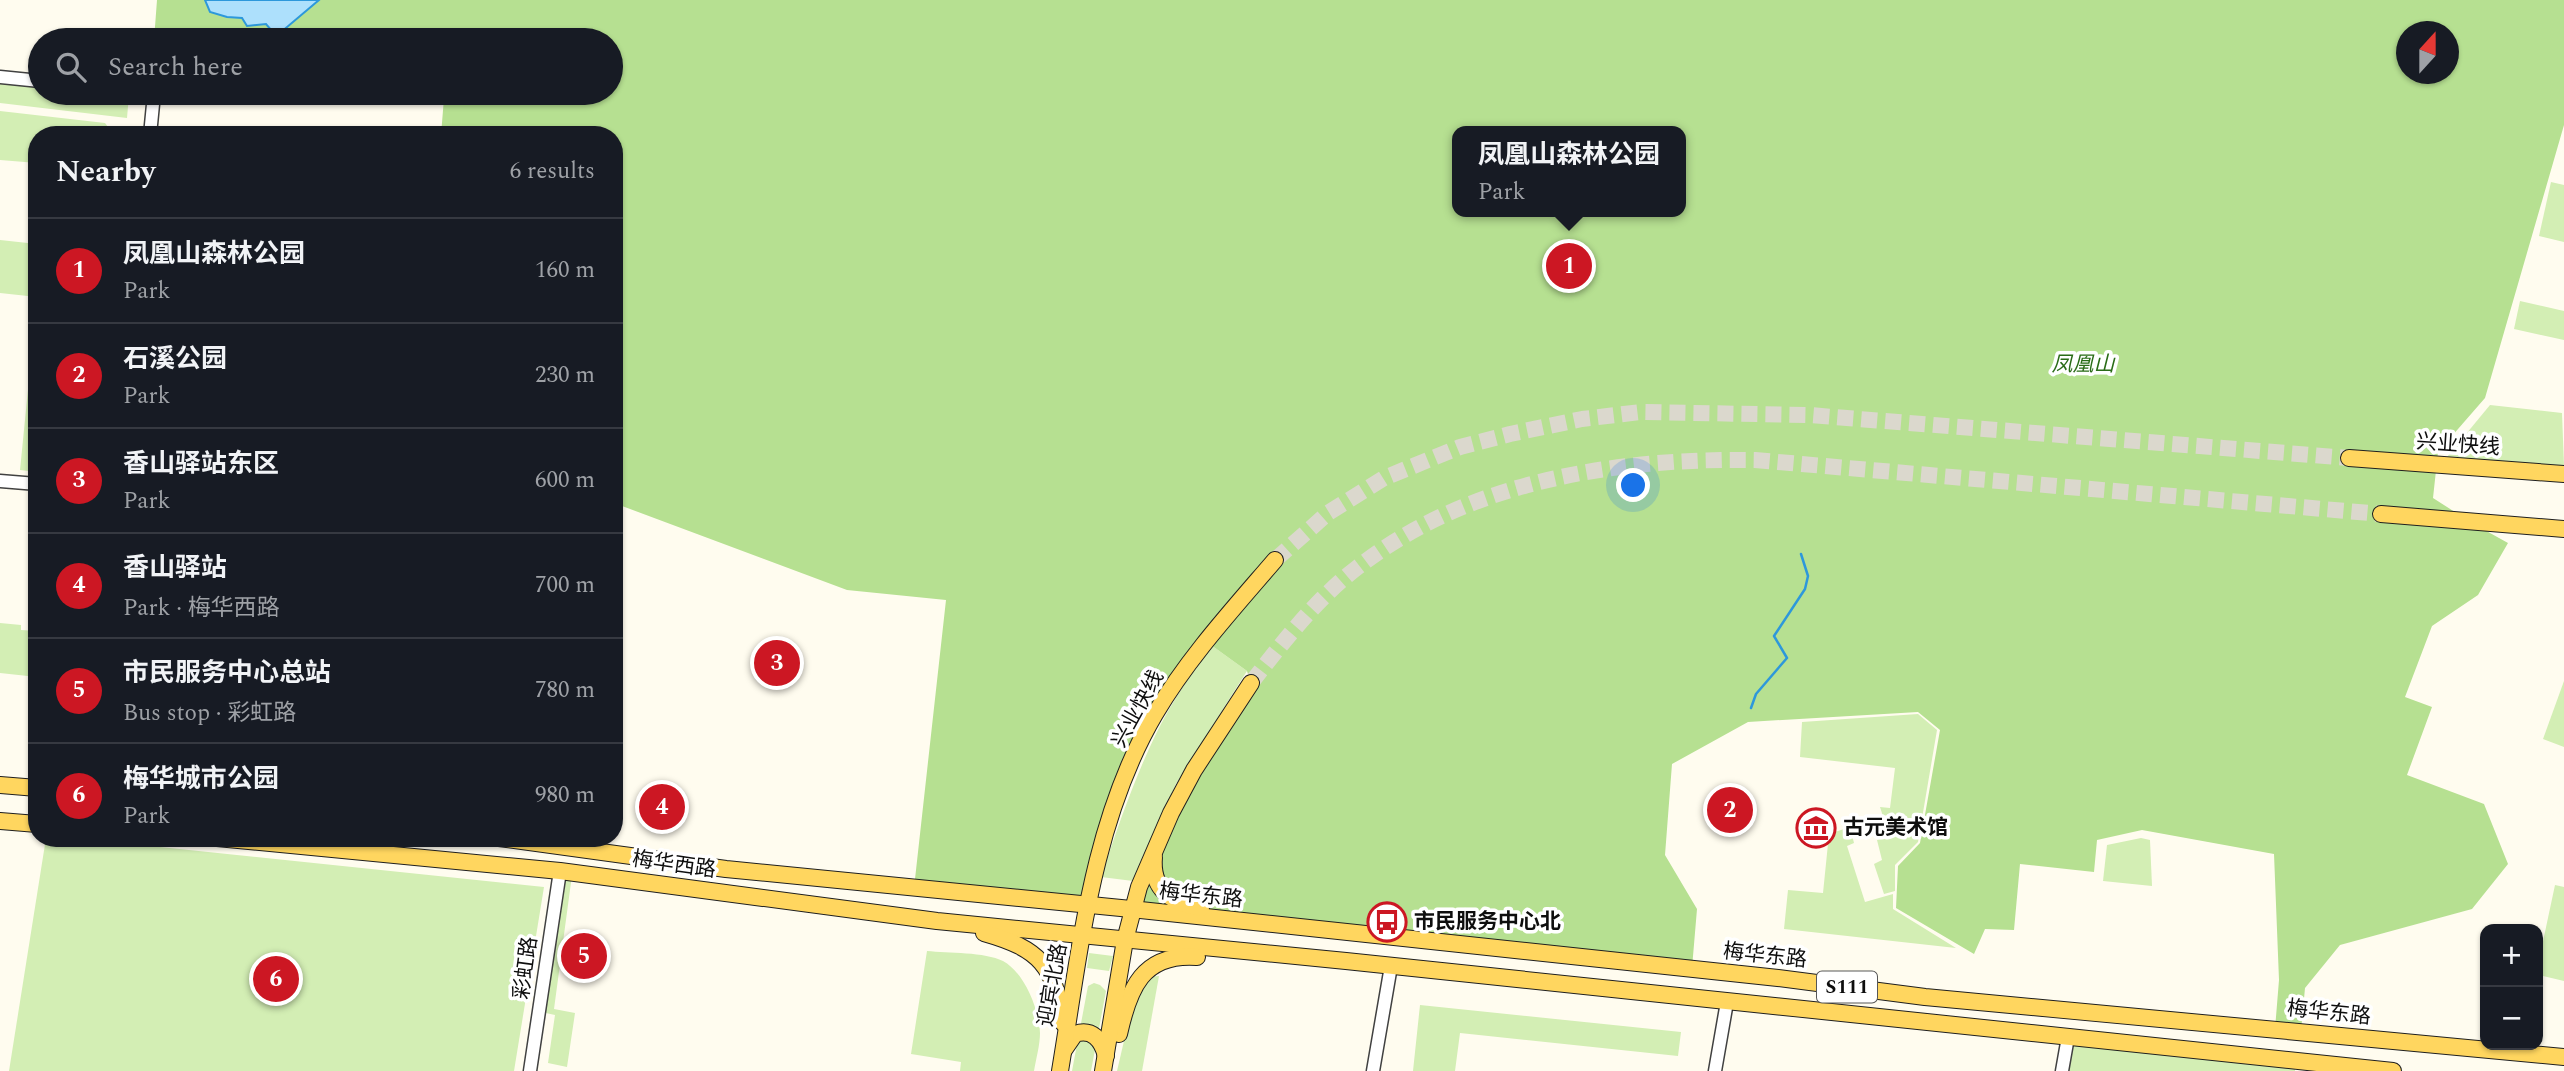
<!DOCTYPE html>
<meta charset="utf-8">
<style>
body{margin:0;font-family:Spectral,"Noto Sans SC",serif;background:#20242c;color:#f1f3f6}
.controls{position:absolute;right:21px;bottom:21px;display:grid;overflow:hidden;border-radius:14px;box-shadow:0 2px 5px #0004}
.controls button{width:63px;height:63px;display:grid;place-items:center;padding:0;border:0;border-bottom:2px solid #363941;background:#171b24;color:#f1f3f6;font:35px sans-serif}
.compass{position:absolute;left:2396px;top:21px;width:63px;height:63px;border-radius:50%;background:#171b24;box-shadow:0 2px 5px #0004;rotate:21deg}
.you{position:absolute;left:1634px;top:486px;width:24px;height:24px;margin:-18px;border:5px solid #fff;border-radius:50%;background:#1a73e8;box-shadow:0 0 0 10px #1a73e833}
.badge{display:grid;place-items:center;width:46px;height:46px;border-radius:50%;background:#cc1723;color:#fff;font-size:23px;font-weight:700}
.pin{position:absolute;translate:-50% -50%;border:4px solid #fff;box-shadow:0 2px 7px #0006}
.popup{position:absolute;left:1452px;top:126px;width:234px;height:91px;box-sizing:border-box;display:grid;place-content:center;border-radius:14px;background:#171b24;filter:drop-shadow(0 2px 5px #0005);font-size:23px;white-space:nowrap;color:#9ea1a6}
.popup b{font-size:26px;color:#f1f3f6}
.popup::after{content:'';position:absolute;left:50%;top:100%;margin-left:-14px;border:14px solid transparent;border-top-color:#171b24}
.list{margin:0;padding:0;list-style:none}
h2{display:flex;justify-content:space-between;align-items:center;height:91px;margin:0;padding:0 28px;font-size:30px}
h2 small{font-size:23px;font-weight:400;color:#9ea1a6}
.list li{display:grid;grid-template-columns:46px 1fr auto;gap:21px;align-items:center;box-sizing:border-box;height:105px;padding:0 28px;border-top:2px solid #363941}
.list b{display:block;font-size:26px;white-space:nowrap}
.list p{margin:0;font-size:23px;white-space:nowrap;color:#9ea1a6}
.list em{font-size:23px;font-style:normal;color:#9ea1a6}
.icon{flex:none;width:38px;height:38px;fill:none;stroke:currentColor;stroke-width:2;stroke-linecap:round;stroke-linejoin:round}
.map{position:relative;flex:none;width:2564px;height:1071px;overflow:hidden}
.search{position:absolute;background:#171b24;box-shadow:0 2px 5px #0004;left:28px;top:28px;width:595px;height:77px;display:flex;align-items:center;gap:18px;box-sizing:border-box;padding:0 24px;border-radius:38px;color:#9ea1a6;font-size:26px}
.panel{position:absolute;background:#171b24;box-shadow:0 2px 5px #0004;left:28px;top:126px;width:595px;height:721px;border-radius:28px}
.map>svg:first-child{display:block}
.green{fill:#d3eeb4}
.forest{fill:#b6e091;fill-rule:evenodd}
.pitch{fill:#e5f4c7}
.water{fill:#ade0fc;stroke:#2d98db;stroke-width:2}
.lines{fill:none;stroke-linecap:round;stroke-linejoin:round}
.stream{stroke:#2d98db;stroke-width:2.5}
.major-tunnel{stroke:#dbd8cd;stroke-width:16;stroke-dasharray:16 8;stroke-linecap:butt}
.minor-casing{stroke:#414141;stroke-width:15}
.major-casing{stroke:#1f1f1f;stroke-width:18}
.minor{stroke:#fff;stroke-width:12}
.major{stroke:#ffd65f;stroke-width:16}
.labels{text-anchor:middle;dominant-baseline:central;stroke-width:7;stroke-linejoin:round;paint-order:stroke}
.shield{fill:#fff;stroke:#565656;stroke-width:2}
.shield-label{font-size:19px;font-weight:bold;fill:#0e0e0e}
.park-label{font-size:21px;font-style:italic;fill:#2a6c17;stroke:#fff}
.street-label{font-size:21px;fill:#0e0e0e;stroke:#fff}
.poi-label{font-size:21px;font-weight:bold;fill:#0e0e0e;stroke:#fff;text-anchor:start}
</style>
<div class="map">
<svg width="2564" height="1071" viewBox="0 0 2564 1071">
<rect width="100%" height="100%" fill="#fffcef"/>
<!-- green -->
<g class="green">
<polygon points="0,81 40,85 40,93 108,93 129,95 127,118 0,103"/>
<polygon points="0,111 105,123 114,135 37,135 37,163 0,160"/>
<polygon points="2551,182 2564,185 2564,242 2539,236"/>
<polygon points="0,240 37,244 37,297 0,293"/>
<polygon points="2520,301 2564,311 2564,340 2514,329"/>
<polygon points="36,309 37,309 37,472 20,470"/>
<polygon points="2490,405 2562,413 2564,466 2447,457"/>
<polygon points="0,623 21,625 21,630 37,631 37,677 0,673"/>
<path d="M1211,645L1247,671L1176,784L1133,881L1101,877C1117,829 1133,782 1155,736C1170,704 1191,675 1211,645Z"/>
<polygon points="2564,681 2564,747 2543,739"/>
<polygon points="1918,714 1937,730 1918,842 1895,865 1895,891 1884,894 1874,864 1882,860 1877,840 1889,835 1880,807 1890,808 1895,768 1800,757 1802,722"/>
<polygon points="1850,827 1854,843 1847,846 1865,902 1893,894 1893,909 1956,948 1784,929 1788,890 1823,893 1829,834"/>
<polygon points="46,838 74,838 544,887 514,1071 9,1071"/>
<polygon points="2141,838 2150,840 2152,886 2103,881 2107,845"/>
<polygon points="561,874 572,875 554,1009 575,1013 567,1067 548,1063 555,1015 541,1012"/>
<polygon points="2555,885 2564,887 2564,981 2543,976 2538,965"/>
<path d="M927,951C948,953 985,952 1003,961C1025,973 1039,1010 1040,1033C1040,1045 1036,1059 1034,1071H960L961,1062L911,1054Z"/>
<polygon points="1089,953 1113,956 1109,971 1087,968"/>
<polygon points="1159,976 1142,1071 1117,1071 1134,998 1148,977"/>
<polygon points="1094,983 1100,985 1106,991 1091,1071 1072,1071 1088,986"/>
<polygon points="1420,1005 1681,1032 1678,1056 1460,1033 1455,1071 1413,1071"/>
<polygon points="2071,1042 2295,1065 2295,1071 2066,1071"/>
</g>
<!-- forest -->
<path class="forest" d="M157,0H2564V125L2485,398L2438,452L2433,498L2472,523L2508,543L2478,595L2432,626L2405,697L2432,707L2407,775L2484,804L2508,864L2472,909L2340,945L2305,988L2301,1031L2275,1029L2279,980L2274,854L2142,830L2097,840L2094,872L2020,864L2014,930L1985,929L1974,954L1896,908L1898,866L1920,843L1940,730L1918,712L1748,722L1672,764L1665,855L1697,909L1692,968L1132,909L1171,813L1251,684L1247,671L1211,645L1143,737L1088,905L914,888L946,600L847,590L614,503V135H441L444,98L410,93H611V40H154ZM2406,32H2448V74H2406ZM1457,131H1681V212H1457Z"/>
<!-- pitch -->
<polygon class="pitch" points="34,579 37,579 37,628 29,627"/>
<!-- water -->
<polygon class="water" points="205,0 319,0 280,33 272,31 266,24 247,26 242,18 227,17 210,12"/>
<g class="lines">
<!-- stream -->
<polyline class="stream" points="1751,708 1756,694 1787,658 1774,636 1805,589 1808,576 1801,554"/>
<!-- major-tunnel -->
<g class="major-tunnel">
<polyline points="1275,560 1328,513 1384,478 1460,447 1510,434 1582,419 1641,412 1809,415 2349,458"/>
<path d="M1251,683C1284,641 1316,599 1358,567C1470,480 1618,458 1755,460L2381,514"/>
</g>
<!-- minor casing -->
<g class="minor-casing">
<g id="minor">
<polyline points="0,77 40,81"/>
<polyline points="150,135 154,94"/>
<polyline points="0,481 37,484"/>
<polyline points="530,1071 560,871"/>
<polyline points="1373,1071 1391,966"/>
<polyline points="1715,1071 1727,1002"/>
<polyline points="2062,1071 2068,1037"/>
</g>
</g>
<!-- major casing -->
<g class="major-casing">
<g id="major">
<polyline points="2349,458 2564,474"/>
<polyline points="2381,514 2564,529"/>
<polyline points="0,785 37,788"/>
<polyline points="0,821 37,824"/>
<polyline points="217,838 560,871 937,921 1346,961 2393,1071"/>
<polyline points="499,838 726,869 1131,909 1778,978 1925,997 2564,1057"/>
<path d="M1154,857C1151,889 1171,903 1201,908"/>
<path d="M984,933C1040,949 1054,965 1063,1023"/>
<path d="M1119,1034C1129,989 1142,953 1197,957"/>
<path d="M1064,1050L1075,1034C1092,1028 1102,1040 1106,1056"/>
<path d="M1060,1071C1080,951 1092,821 1155,714C1188,658 1233,609 1275,560"/>
<polyline points="1103,1071 1125,940 1139,887 1171,813 1194,770 1251,683"/>
</g>
</g>
<!-- minor -->
<use href="#minor" class="minor"/>
<!-- major -->
<use href="#major" class="major"/>
</g>
<!-- icons -->
<defs>
<g id="museum-ring" transform="scale(2.0125)"><circle r="9.5" fill="#fff" stroke="#cc1723" stroke-width="1.5"/><path d="M0-6L6-3V-2H-6V-3ZM-5-1h2V3h-2ZM-1-1h2V3h-2ZM3-1h2V3H3ZM-6 4H6V6H-6Z" fill="#cc1723"/></g>
<g id="bus-ring" transform="scale(2.0125)"><circle r="9.5" fill="#fff" stroke="#cc1723" stroke-width="1.5"/><path d="M-5-6H5V4H4V6H2V4H-2V6H-4V4H-5ZM-3.5-4V0h7V-4ZM-3.5 1.2v1.5H-2V1.2ZM2 1.2v1.5H3.5V1.2Z" fill="#cc1723"/></g>
</defs>
<g fill-rule="evenodd">
<use href="#museum-ring" x="1816" y="828"/>
<use href="#bus-ring" x="1387" y="922"/>
</g>
<g class="labels">
<!-- shield labels -->
<rect class="shield" x="1817" y="971.5" width="60" height="31" rx="5"/>
<g class="shield-label">
<text x="1847" y="987">S111</text>
</g>
<!-- park labels -->
<g class="park-label">
<text x="2083" y="365">凤凰山</text>
</g>
<!-- street labels -->
<g class="street-label">
<text transform="translate(2458 445) rotate(4)">兴业快线</text>
<text transform="translate(1138 709) rotate(-61)">兴业快线</text>
<text transform="translate(674 865) rotate(8)">梅华西路</text>
<text transform="translate(1201 896) rotate(6)">梅华东路</text>
<text transform="translate(1765 956) rotate(6)">梅华东路</text>
<text transform="translate(526 968) rotate(-82)">彩虹路</text>
<text transform="translate(1053 985) rotate(-80)">迎宾北路</text>
<text transform="translate(2329 1013) rotate(6)">梅华东路</text>
</g>
<!-- poi labels -->
<g class="poi-label">
<text x="1843" y="828">古元美术馆</text>
<text x="1414" y="922">市民服务中心北</text>
</g>
</g>
</svg>
<div class="controls">
<button>+</button>
<button>−</button>
</div>
<svg class="compass" viewBox="-18 -18 36 36"><path d="M0-13l5 13h-10z" fill="#e53935"/><path d="M0 13l5-13h-10z" fill="#9ea1a6"/></svg>
<div class="you"></div>
<div class="pin badge" style="left:1569px;top:266px">1</div>
<div class="popup"><b>凤凰山森林公园</b>Park</div>
<div class="pin badge" style="left:1730px;top:810px">2</div>
<div class="pin badge" style="left:777px;top:663px">3</div>
<div class="pin badge" style="left:662px;top:807px">4</div>
<div class="pin badge" style="left:584px;top:956px">5</div>
<div class="pin badge" style="left:276px;top:979px">6</div>
<div class="search"><svg class="icon" aria-label="search" viewBox="0 0 24 24"><circle cx="10" cy="10" r="6"/><path d="M15 15l6 6"/></svg>Search here</div>
<section class="panel">
<h2>Nearby<small>6 results</small></h2>
<ul class="list">
<li><span class="badge">1</span><div><b>凤凰山森林公园</b><p>Park</p></div><em>160 m</em></li>
<li><span class="badge">2</span><div><b>石溪公园</b><p>Park</p></div><em>230 m</em></li>
<li><span class="badge">3</span><div><b>香山驿站东区</b><p>Park</p></div><em>600 m</em></li>
<li><span class="badge">4</span><div><b>香山驿站</b><p>Park · 梅华西路</p></div><em>700 m</em></li>
<li><span class="badge">5</span><div><b>市民服务中心总站</b><p>Bus stop · 彩虹路</p></div><em>780 m</em></li>
<li><span class="badge">6</span><div><b>梅华城市公园</b><p>Park</p></div><em>980 m</em></li>
</ul>
</section>
</div>
